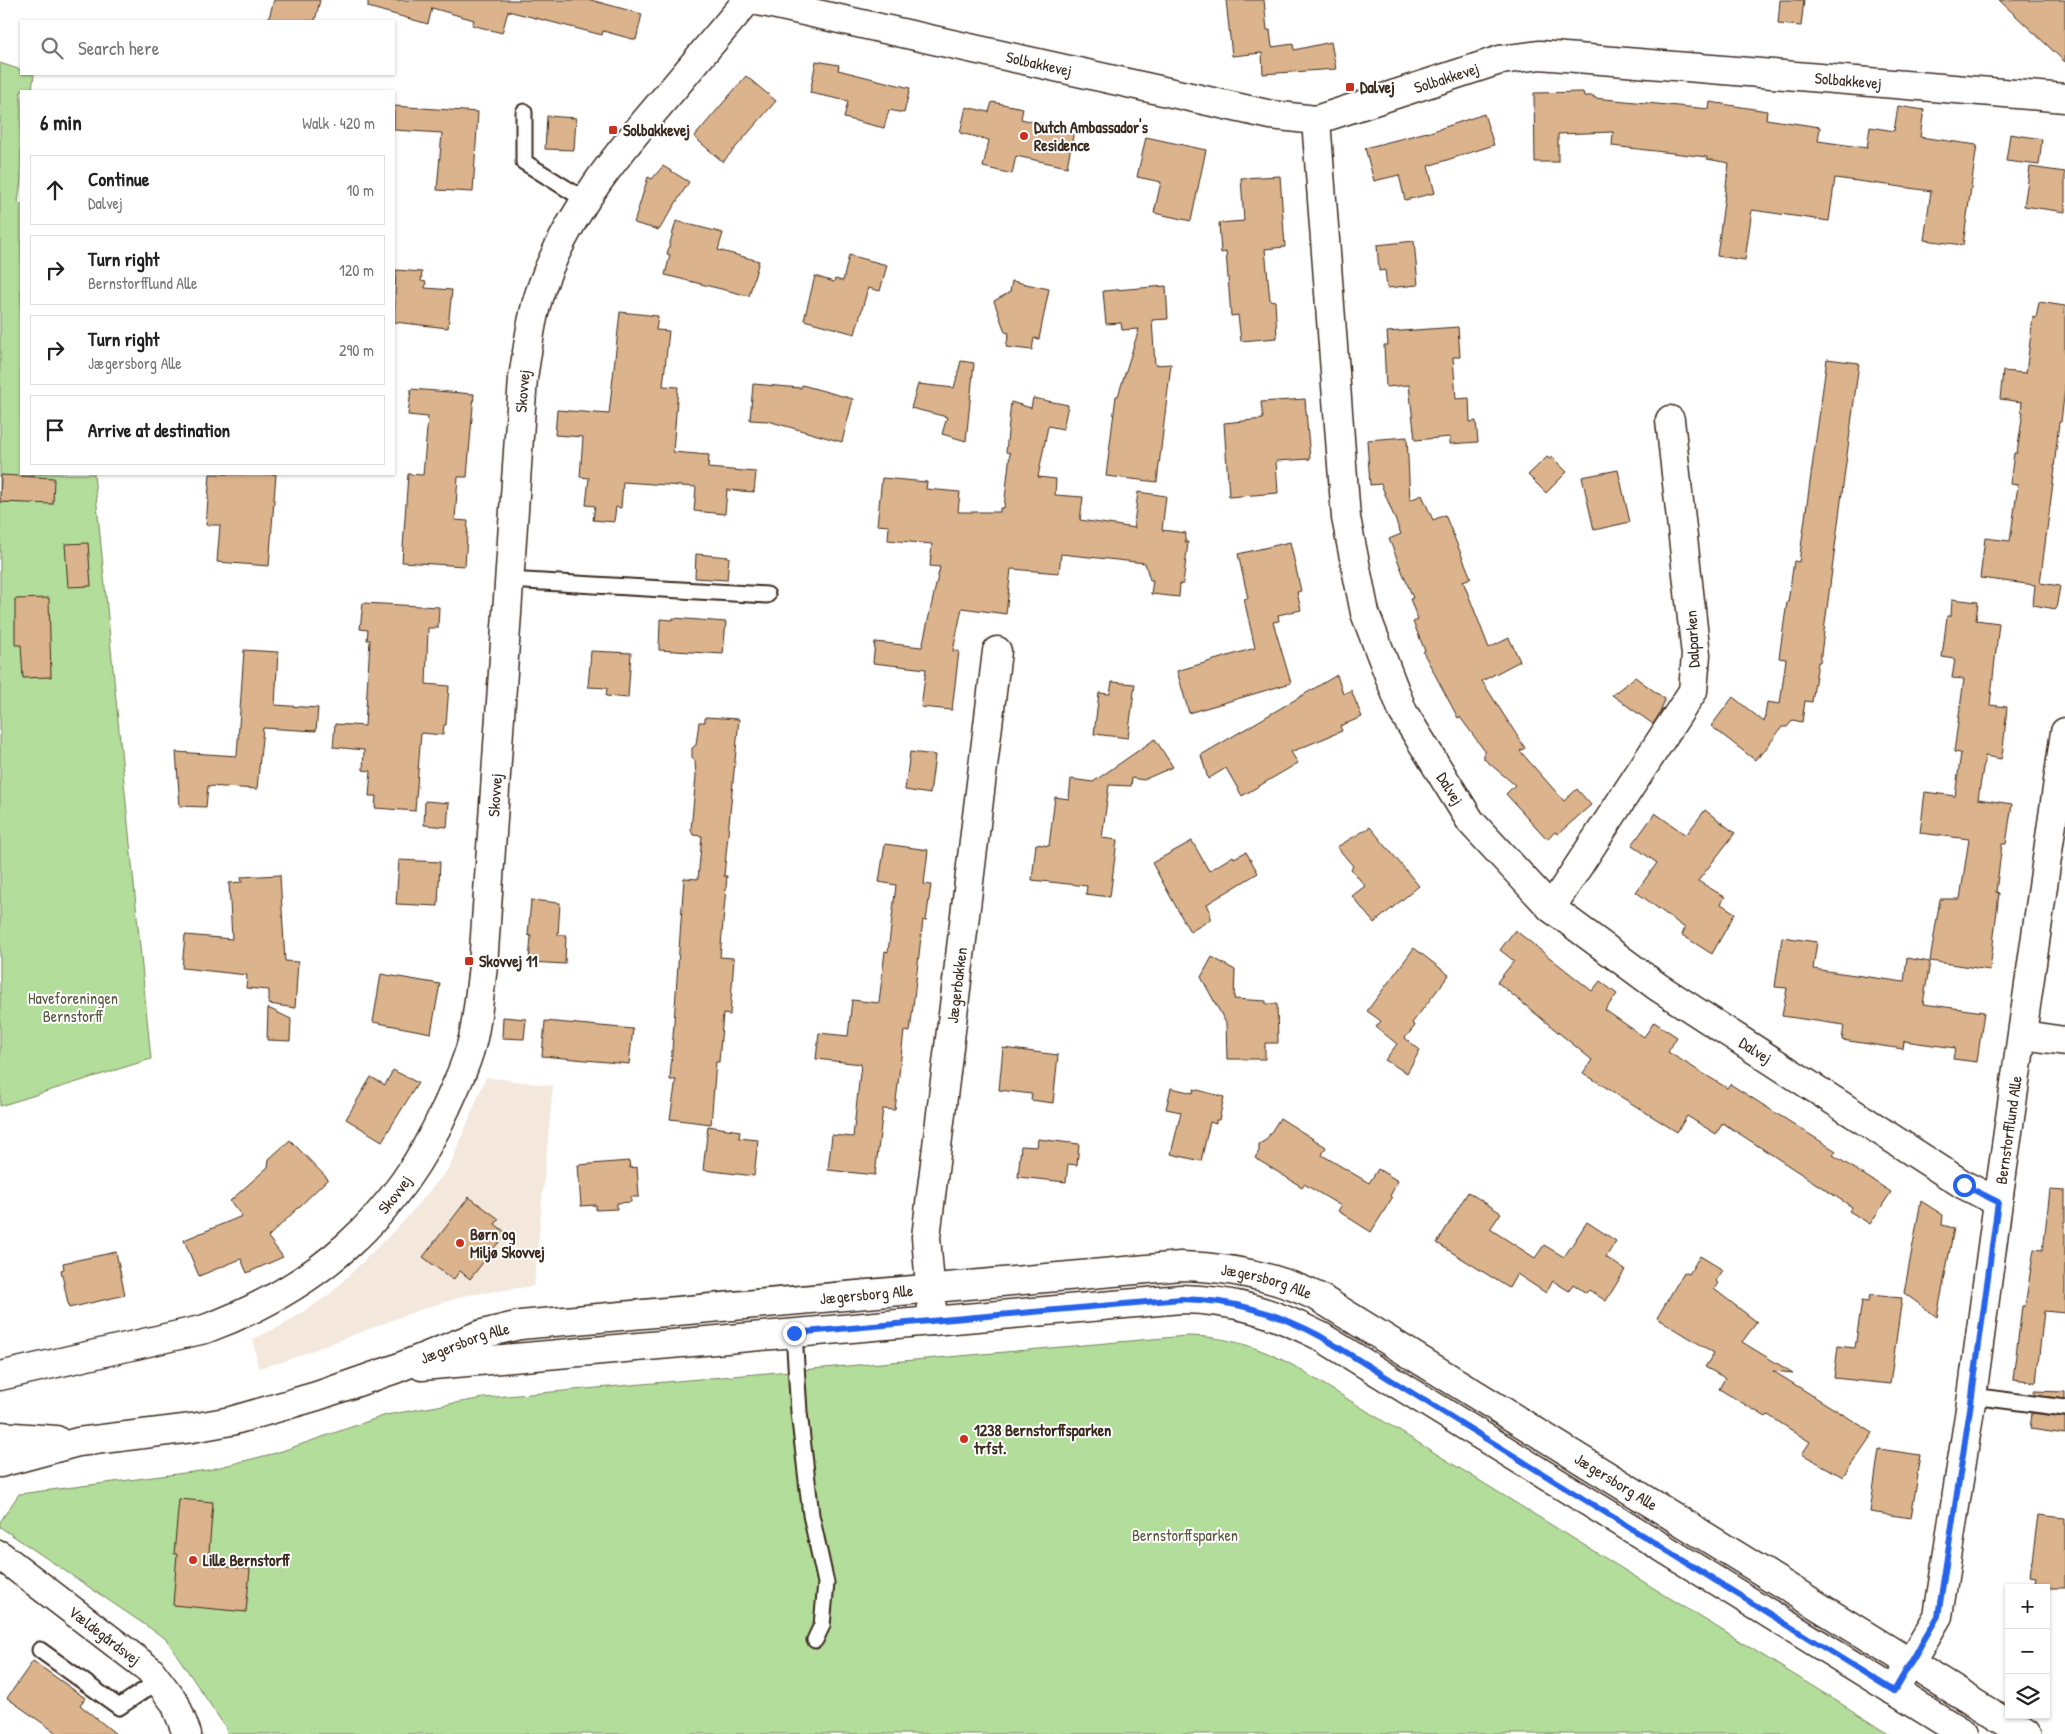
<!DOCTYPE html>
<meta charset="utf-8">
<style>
body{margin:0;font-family:"Patrick Hand",sans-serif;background:#f2f2f2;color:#222}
.controls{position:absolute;right:15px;bottom:15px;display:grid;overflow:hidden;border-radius:0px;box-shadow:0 1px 4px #0004}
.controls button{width:45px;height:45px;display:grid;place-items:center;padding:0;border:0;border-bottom:1px solid #e0e0e0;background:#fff;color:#222;font:25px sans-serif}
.stop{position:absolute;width:15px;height:15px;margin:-11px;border:4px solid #2563eb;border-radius:50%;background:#fff}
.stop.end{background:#2563eb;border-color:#fff;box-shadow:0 1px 5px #0008}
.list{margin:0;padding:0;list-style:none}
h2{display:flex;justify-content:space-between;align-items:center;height:65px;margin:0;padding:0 20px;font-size:21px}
h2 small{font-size:16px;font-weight:400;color:#767676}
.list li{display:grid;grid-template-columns:32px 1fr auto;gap:15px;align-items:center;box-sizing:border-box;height:70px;margin:0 10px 10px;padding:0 10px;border:1px solid #e0e0e0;border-radius:0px}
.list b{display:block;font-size:19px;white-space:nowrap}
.list p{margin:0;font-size:16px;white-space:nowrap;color:#767676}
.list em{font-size:16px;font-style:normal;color:#767676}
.icon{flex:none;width:28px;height:28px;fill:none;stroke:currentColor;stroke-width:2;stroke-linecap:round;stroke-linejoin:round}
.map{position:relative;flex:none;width:2065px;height:1734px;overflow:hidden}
.search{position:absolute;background:#fff;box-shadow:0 1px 4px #0004;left:20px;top:20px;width:375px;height:55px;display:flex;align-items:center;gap:12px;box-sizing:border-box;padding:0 18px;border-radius:0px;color:#767676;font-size:19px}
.panel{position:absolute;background:#fff;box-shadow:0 1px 4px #0004;left:20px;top:90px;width:375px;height:385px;border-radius:0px}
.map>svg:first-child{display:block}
.built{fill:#f4e8dc}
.green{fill:#b3dd9a;stroke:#77845c}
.building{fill:#dbb38c;stroke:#3b2a1e}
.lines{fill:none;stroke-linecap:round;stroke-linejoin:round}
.service-casing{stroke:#3b2a1e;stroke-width:19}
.minor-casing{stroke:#3b2a1e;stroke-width:31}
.tertiary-casing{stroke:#3b2a1e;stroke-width:31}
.service{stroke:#fff;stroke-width:15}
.minor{stroke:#fff;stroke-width:28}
.tertiary{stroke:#fff;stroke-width:28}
.route{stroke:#2563eb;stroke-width:6}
.poi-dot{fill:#c8321e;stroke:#fff;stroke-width:2}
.labels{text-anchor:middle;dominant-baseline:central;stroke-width:4;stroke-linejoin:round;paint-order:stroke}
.street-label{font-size:16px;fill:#3b2a1e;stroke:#fff}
.poi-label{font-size:16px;font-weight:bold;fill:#3b2a1e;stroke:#fff;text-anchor:start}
.park-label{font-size:16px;fill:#59573d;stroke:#fff}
</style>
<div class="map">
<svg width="2065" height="1734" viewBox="0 0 2065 1734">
<rect width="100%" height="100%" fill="#fff"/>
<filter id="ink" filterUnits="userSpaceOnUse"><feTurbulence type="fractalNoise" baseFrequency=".02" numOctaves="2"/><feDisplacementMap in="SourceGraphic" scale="10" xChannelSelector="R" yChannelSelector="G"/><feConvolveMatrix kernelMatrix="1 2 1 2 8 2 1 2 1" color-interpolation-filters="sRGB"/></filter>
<g filter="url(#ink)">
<!-- built -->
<polygon class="built" points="486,1077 553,1086 534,1286 468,1295 419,1310 282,1362 258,1368 253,1339 283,1325 329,1295 403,1222 449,1168"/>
<!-- green -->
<g class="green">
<polygon points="0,63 21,70 21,74 34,74 32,91 21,91 21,180 18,203 21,204 21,474 94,474 151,1059 0,1106"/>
<path d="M1186,1336C1225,1336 1260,1347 1294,1366L1890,1734H227L226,1728L166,1639L0,1527V1522L19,1494L208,1470L276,1453L386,1415L484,1398Z"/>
</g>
<!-- building -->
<g class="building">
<polygon points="274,0 320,0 315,21 268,21"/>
<polygon points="368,0 591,0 642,14 636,40 603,31 602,35 508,11 502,33 472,25 474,20 432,8 428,24 368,7"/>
<polygon points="1226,0 1264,0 1267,30 1270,30 1272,47 1293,44 1294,50 1331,42 1336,69 1263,74 1262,53 1232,56"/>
<polygon points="1780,0 1804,0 1801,26 1778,24"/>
<polygon points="1999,0 2065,0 2065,62"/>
<polygon points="816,61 839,65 838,70 910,88 904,113 889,110 884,128 844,118 848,101 810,93"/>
<polygon points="746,76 776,101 723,162 694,137"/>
<polygon points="1583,92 1584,96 1594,96 1594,98 1709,109 1710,102 1767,111 1766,119 1820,127 1818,141 1867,148 1870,127 1894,131 1898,106 1924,110 1920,137 1977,145 1963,245 1924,240 1931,191 1835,178 1829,221 1752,210 1745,260 1717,256 1729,163 1707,159 1707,157 1612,146 1613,132 1558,134 1558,162 1535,162 1534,93"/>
<polygon points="992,102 1023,108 1021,119 1074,131 1067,167 1016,156 1012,174 983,167 989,140 960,133 966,107 989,112"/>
<polygon points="394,106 478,112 473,192 437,190 442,133 394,130"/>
<polygon points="1484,114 1494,145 1428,166 1435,193 1405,200 1399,175 1374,181 1365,148 1427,132 1427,133"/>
<polygon points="547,116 576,118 574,150 545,149"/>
<polygon points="2010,134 2042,139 2039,165 2006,161"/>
<polygon points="1146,137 1206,150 1191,221 1154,213 1161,182 1137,177"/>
<polygon points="663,166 689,182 659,230 634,223 648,177 652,179"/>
<polygon points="2030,167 2065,172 2065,212 2024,206"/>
<polygon points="1280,176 1285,247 1265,249 1270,300 1275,301 1277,338 1241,341 1238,315 1231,316 1226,252 1221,253 1219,223 1244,221 1241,178"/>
<polygon points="676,221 723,233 718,250 759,261 749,296 665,275 670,255 667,254"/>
<polygon points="1414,241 1418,285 1387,288 1385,270 1379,271 1377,245"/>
<polygon points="849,255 887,265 880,291 868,288 855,334 804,320 815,276 834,282 835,279 843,281"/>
<polygon points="396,270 422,272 421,281 426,282 425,288 452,290 448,328 394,322"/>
<polygon points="1012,281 1049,289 1039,339 1034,338 1032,350 1006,347 1009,333 1005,332 994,301 1010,292"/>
<polygon points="1166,286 1168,319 1152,320 1155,365 1171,364 1157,482 1106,476 1116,396 1118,396 1139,329 1122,330 1121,323 1106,324 1103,291"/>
<polygon points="2039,302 2065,306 2065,389 2061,422 2059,422 2054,468 2055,468 2040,583 2060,586 2056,609 2033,605 2035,585 1980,578 1985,538 2010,541 2018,485 2010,484 2014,453 2017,453 2023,412 2021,411 2022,402 2000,399 2003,371 2026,373 2033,317 2036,318"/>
<polygon points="620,312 658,316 656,330 669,331 663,386 678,387 673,452 709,455 708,468 756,472 754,492 727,490 725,514 694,511 696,487 623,482 621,508 616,507 614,522 593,520 595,506 586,505 589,478 580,477 583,437 555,435 557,410 609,414"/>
<polygon points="1458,327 1460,357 1453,357 1456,399 1469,398 1470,422 1476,421 1478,442 1450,444 1450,437 1415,440 1409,385 1386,387 1384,345 1388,345 1387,332"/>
<polygon points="1827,359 1859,363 1820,662 1818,662 1812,702 1805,701 1802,722 1793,720 1787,727 1782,727 1759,758 1760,753 1755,760 1711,726 1733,697 1764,722 1767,702 1780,704 1786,659 1779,658 1787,602 1788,602 1794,561 1799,562"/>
<polygon points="961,361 974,363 966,441 942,434 947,417 911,408 918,384 954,388"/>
<polygon points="753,384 801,388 802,385 853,399 842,442 768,421 750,420"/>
<polygon points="411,389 474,394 467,477 458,477 455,520 468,521 465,566 402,562 408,474 423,475 428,417 408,415"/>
<polygon points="1033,398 1068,405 1063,429 1048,426 1038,477 1056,479 1055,495 1083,497 1080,520 1135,528 1134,524 1138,492 1166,496 1162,530 1186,533 1185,542 1188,542 1183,584 1180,584 1179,597 1151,594 1153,580 1150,580 1145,563 1061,554 1059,573 1011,569 1006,614 962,608 953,651 959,651 952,710 921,707 926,669 873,663 875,642 922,647 940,567 930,566 932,544 888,540 889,526 877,525 882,478 927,482 926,489 960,492 958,512 1000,512 1000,508 1004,508 1010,453 1006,452 1011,402 1031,408"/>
<polygon points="1305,399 1310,459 1276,461 1278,493 1229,497 1224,423 1263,419 1261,402"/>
<polygon points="1407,437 1410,500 1422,495 1433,520 1445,515 1471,578 1463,581 1489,648 1509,638 1520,661 1482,681 1525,748 1520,751 1564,801 1577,789 1591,805 1558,834 1555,832 1547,839 1506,794 1515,785 1484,759 1484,750 1460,717 1458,718 1423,652 1425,651 1413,622 1418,620 1410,599 1413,598 1389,539 1401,534 1381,484 1370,485 1367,440"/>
<polygon points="1547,457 1550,459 1552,457 1567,472 1546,493 1528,475"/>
<polygon points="1618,470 1630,522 1594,530 1582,477"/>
<polygon points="210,474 276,474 269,566 217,562 220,525 206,525"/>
<polygon points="1,475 54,478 53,504 0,502"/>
<polygon points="1290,542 1301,591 1297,592 1301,610 1278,615 1279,621 1273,622 1291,683 1189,713 1177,671 1255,648 1244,599 1248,598 1238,554"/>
<polygon points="88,543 91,586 68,587 65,544"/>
<polygon points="696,554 729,557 727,580 695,578"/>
<polygon points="49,598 51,677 23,678 21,645 15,645 15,599"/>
<polygon points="1952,599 1978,602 1976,620 1999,623 1990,705 2007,707 2003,750 2001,759 1985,756 1978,799 2012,804 2006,844 2002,844 1996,892 1999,893 1990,970 1930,961 1940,899 1960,899 1969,839 1920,833 1925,792 1955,796 1961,753 1954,752 1964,679 1952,678 1955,659 1942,657 1947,616 1951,616"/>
<polygon points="363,603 439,607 438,628 428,628 426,684 449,686 446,725 444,725 443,735 421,733 415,811 375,808 376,796 369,796 371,771 363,770 364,750 333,747 335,724 365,726 370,640 367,640 368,630 360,629"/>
<polygon points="673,618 726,622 723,654 659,650 660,619 673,620"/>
<polygon points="244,650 278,652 275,705 318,708 316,731 263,728 257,789 208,786 206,807 180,806 176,752 237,756"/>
<polygon points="591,651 631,653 628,698 606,696 607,688 588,687"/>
<polygon points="1337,675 1343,694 1351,690 1362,717 1340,726 1342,731 1291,752 1298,763 1242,796 1226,768 1208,779 1201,755"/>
<polygon points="1635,677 1665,699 1660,713 1653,724 1612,695"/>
<polygon points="1112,682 1135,684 1128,738 1094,734 1099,693 1110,694"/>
<polygon points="705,717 739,719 724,876 727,876 720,957 734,958 730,1015 723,1014 719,1062 716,1062 711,1124 670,1119 676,1080 670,1080 684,878 698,879 702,836 693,835 691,830 696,776 695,761 692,757 692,748 696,745 699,722 705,722"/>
<polygon points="1155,739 1173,767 1143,780 1132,778 1131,786 1109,785 1102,838 1117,840 1110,897 1086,894 1087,886 1032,880 1036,844 1049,846 1055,797 1069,799 1071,779 1093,782"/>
<polygon points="910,752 935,755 930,794 905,790"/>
<polygon points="425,801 449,803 447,827 424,825"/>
<polygon points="1705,810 1735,833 1698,881 1725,897 1721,904 1735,913 1712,954 1682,935 1685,928 1636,892 1657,863 1632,845 1655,813 1686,835"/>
<polygon points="1370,827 1419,886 1374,923 1352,896 1365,886 1351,869 1353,866 1337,847"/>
<polygon points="1192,841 1209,871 1233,856 1234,858 1246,852 1258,873 1207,904 1210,911 1210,920 1190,932 1152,863"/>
<polygon points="885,844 928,850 924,884 931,885 926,921 923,920 910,1032 904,1031 895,1110 883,1109 875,1175 828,1170 832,1135 853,1137 861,1064 816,1059 819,1033 848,1036 852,1000 879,1003 885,951 888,952 896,885 879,882"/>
<polygon points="399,860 440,862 438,906 396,904"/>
<polygon points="280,875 285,961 298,962 295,1008 269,1004 269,990 246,988 247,975 182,968 185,935 232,939 229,883 242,882 241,877"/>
<polygon points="531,900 560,903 558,935 566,935 565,964 529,962 531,936 528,935"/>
<polygon points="1515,930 1592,991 1600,981 1617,994 1605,1010 1644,1037 1654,1022 1677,1037 1668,1052 1727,1088 1730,1084 1836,1151 1833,1155 1891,1192 1870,1224 1849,1211 1852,1207 1723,1123 1716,1134 1687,1116 1677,1132 1583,1073 1592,1060 1497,982 1514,961 1500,950"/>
<polygon points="1782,937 1817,942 1813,969 1904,982 1907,958 1930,962 1923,1004 1984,1012 1977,1062 1953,1059 1955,1048 1904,1041 1903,1049 1842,1040 1844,1025 1782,1016 1787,988 1775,987"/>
<polygon points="1414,948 1449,975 1412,1023 1415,1026 1405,1038 1420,1050 1407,1073 1385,1060 1397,1044 1376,1027 1381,1021 1367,1011"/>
<polygon points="1212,957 1235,970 1234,999 1266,1001 1266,1004 1277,1004 1278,1043 1265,1043 1265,1059 1227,1059 1226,1023 1201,977"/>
<polygon points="381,974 440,984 431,1033 373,1022"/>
<polygon points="268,1008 291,1019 290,1041 267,1040"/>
<polygon points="503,1017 526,1019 524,1039 502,1038"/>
<polygon points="545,1021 633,1029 629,1064 542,1056"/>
<polygon points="1003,1048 1058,1055 1053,1103 1031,1100 1032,1094 999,1090"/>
<polygon points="393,1070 418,1083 382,1141 346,1119 371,1077 385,1085"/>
<polygon points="1171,1088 1193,1093 1194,1089 1224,1097 1219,1120 1216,1120 1216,1124 1210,1122 1201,1161 1171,1154 1181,1112 1166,1109"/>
<polygon points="1280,1118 1326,1147 1322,1155 1369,1183 1378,1169 1398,1181 1390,1196 1392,1198 1371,1232 1338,1211 1341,1206 1304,1184 1302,1187 1255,1158 1259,1151 1259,1144 1266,1140"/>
<polygon points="708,1126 740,1131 739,1138 758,1140 754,1176 703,1170"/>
<polygon points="1038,1139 1079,1144 1077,1165 1068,1164 1066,1182 1018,1177 1021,1146 1037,1147"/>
<polygon points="290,1140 328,1179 268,1237 283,1257 247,1273 241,1259 199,1276 184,1240 242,1216 230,1201 268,1167 269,1159"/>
<polygon points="629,1161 630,1168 637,1167 639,1197 631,1197 631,1202 617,1203 617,1209 596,1210 596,1205 581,1206 578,1165"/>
<polygon points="2050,1190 2065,1191 2065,1313 2044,1311 2036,1382 2013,1379 2022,1306 2025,1306 2034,1249 2043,1250"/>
<polygon points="1468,1192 1501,1213 1490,1229 1535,1258 1544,1245 1564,1257 1587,1222 1616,1241 1606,1257 1625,1270 1606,1301 1589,1290 1586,1293 1573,1284 1569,1291 1553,1281 1546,1293 1517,1274 1509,1288 1437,1243"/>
<polygon points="469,1197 499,1219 495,1224 506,1233 470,1279 460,1271 453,1280 423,1257"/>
<polygon points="1921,1201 1943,1215 1942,1225 1954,1228 1937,1317 1904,1293"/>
<polygon points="116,1252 125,1295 69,1308 61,1270 64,1269 63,1263"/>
<polygon points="1700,1256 1723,1270 1716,1281 1718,1283 1714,1289 1757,1322 1742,1342 1793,1373 1773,1371 1873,1433 1843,1477 1802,1454 1810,1442 1768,1415 1766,1417 1719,1389 1725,1378 1705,1367 1714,1353 1657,1318 1684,1272 1689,1274"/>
<polygon points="1870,1295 1902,1298 1890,1384 1834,1378 1838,1346 1855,1348 1862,1301 1868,1302"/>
<polygon points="2034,1391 2065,1392 2065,1399 2034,1395"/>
<polygon points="2032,1413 2065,1417 2065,1434 2030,1429"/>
<polygon points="1879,1449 1920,1455 1917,1474 1918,1475 1911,1518 1870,1512"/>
<polygon points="179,1499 213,1502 208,1565 250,1569 246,1612 173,1605 177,1554 174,1554"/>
<polygon points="2038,1515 2065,1518 2065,1588 2034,1588 2036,1577 2030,1576"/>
<polygon points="33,1661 85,1698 80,1705 116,1734 58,1734 7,1698"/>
</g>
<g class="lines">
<!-- service casing -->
<g class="service-casing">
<g id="service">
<polyline points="524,112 524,162 585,200"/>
<polyline points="508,580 767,595"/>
<polyline points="794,1333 799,1412 811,1515 826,1583 822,1625 815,1640"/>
<polyline points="1972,1396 2065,1408"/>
<polyline points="40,1650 119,1707 158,1681"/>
</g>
</g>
<!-- minor casing -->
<g class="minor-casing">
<g id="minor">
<path id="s1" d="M754,0L1271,115L1316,120L1500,60L1540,55L2065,98"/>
<path id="s2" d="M1316,120L1346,518L1365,613L1403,712L1471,822L1551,908L1658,987L1964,1185L1998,1202"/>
<polyline points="1551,908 1693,691 1696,655 1670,420"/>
<polyline points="2023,1035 2065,1041"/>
<path id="s3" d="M933,1321L926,1237L997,651"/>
<path id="s4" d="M0,1376L205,1329C317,1288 397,1217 446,1108C456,1086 468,1061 473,1038C478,1015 480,990 483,966L523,378C528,348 531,317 541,289C567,213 620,150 672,90C697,60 722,30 748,0"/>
<path id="s5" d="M0,1555L150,1670L175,1703L187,1734"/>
<path id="s6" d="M1894,1691L1938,1616L1972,1396L1998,1202L2065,732"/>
</g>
</g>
<!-- tertiary casing -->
<g class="tertiary-casing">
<g id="tertiary">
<path d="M422,1366L1181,1299C1235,1300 1272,1312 1320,1336L1964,1734"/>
<polyline points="0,1436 56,1440"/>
<path id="s7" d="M0,1463L78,1442L192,1428L231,1421L317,1396L395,1369L482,1334L520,1325L1181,1266C1229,1267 1274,1276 1318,1297L2025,1734"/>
</g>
</g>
<!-- service -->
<use href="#service" class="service"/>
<!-- minor -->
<use href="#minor" class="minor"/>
<!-- tertiary -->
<use href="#tertiary" class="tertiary"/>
</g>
</g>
<g class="lines" filter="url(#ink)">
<!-- route -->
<path class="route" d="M794,1333L1181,1299C1233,1300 1274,1312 1320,1336L1894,1691L1938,1616L1972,1396L1998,1202L1964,1185"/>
</g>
<!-- markers -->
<g class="poi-dot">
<rect x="1345" y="82" width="10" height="10" rx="2.5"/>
<rect x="608" y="125" width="10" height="10" rx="2.5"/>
<circle cx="1024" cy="136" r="5"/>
<rect x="464" y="956" width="10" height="10" rx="2.5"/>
<circle cx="460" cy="1243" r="5"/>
<circle cx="964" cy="1439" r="5"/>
<circle cx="193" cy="1560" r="5"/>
</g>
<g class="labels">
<!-- street labels -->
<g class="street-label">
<text stroke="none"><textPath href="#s1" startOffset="292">Solbakkevej</textPath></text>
<text stroke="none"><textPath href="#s1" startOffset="712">Solbakkevej</textPath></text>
<text stroke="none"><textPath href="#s1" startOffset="1118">Solbakkevej</textPath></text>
<text stroke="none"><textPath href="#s4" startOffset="1271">Skovvej</textPath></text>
<text transform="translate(1692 639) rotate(-93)">Dalparken</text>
<text stroke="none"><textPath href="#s2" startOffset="692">Dalvej</textPath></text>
<text stroke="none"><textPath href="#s4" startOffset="866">Skovvej</textPath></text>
<text stroke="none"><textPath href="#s3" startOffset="338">Jægerbakken</textPath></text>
<text stroke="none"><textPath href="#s2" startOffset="1098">Dalvej</textPath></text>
<text stroke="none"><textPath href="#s6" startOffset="578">Bernstorfflund Alle</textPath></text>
<text stroke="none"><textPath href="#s4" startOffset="446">Skovvej</textPath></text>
<text stroke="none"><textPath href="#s7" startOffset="1291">Jægersborg Alle</textPath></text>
<text stroke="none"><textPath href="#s7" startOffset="888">Jægersborg Alle</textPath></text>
<text stroke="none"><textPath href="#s7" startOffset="482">Jægersborg Alle</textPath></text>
<text stroke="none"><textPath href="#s7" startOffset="1696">Jægersborg Alle</textPath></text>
<text stroke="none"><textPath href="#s5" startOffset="132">Vældegårdsvej</textPath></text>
</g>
<!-- poi labels -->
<g class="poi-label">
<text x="1360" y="87">Dalvej</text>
<text x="1034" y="127">Dutch Ambassador's<tspan x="1034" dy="18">Residence</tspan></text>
<text x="623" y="130">Solbakkevej</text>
<text x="479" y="961">Skovvej 11</text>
<text x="470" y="1234">Børn og<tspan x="470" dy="18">Miljø Skovvej</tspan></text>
<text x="974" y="1430">1238 Bernstorffsparken<tspan x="974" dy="18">trfst.</tspan></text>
<text x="203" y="1560">Lille Bernstorff</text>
</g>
<!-- park labels -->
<g class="park-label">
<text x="73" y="998">Haveforeningen<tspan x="73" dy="18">Bernstorff</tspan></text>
<text x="1185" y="1535">Bernstorffsparken</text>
</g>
</g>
</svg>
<div class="controls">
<button>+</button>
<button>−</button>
<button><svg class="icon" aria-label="layers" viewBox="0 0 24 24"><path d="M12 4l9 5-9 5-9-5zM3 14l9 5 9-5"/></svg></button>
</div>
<div class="stop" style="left:1964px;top:1185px"></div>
<div class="stop end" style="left:794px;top:1333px"></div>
<div class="search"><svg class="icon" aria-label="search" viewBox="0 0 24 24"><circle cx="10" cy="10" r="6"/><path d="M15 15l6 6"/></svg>Search here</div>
<section class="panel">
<h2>6 min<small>Walk · 420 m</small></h2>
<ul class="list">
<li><svg class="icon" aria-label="ahead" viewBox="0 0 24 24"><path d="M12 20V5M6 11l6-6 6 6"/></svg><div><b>Continue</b><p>Dalvej</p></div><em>10 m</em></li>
<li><svg class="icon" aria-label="right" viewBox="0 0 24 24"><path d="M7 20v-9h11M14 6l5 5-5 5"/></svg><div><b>Turn right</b><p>Bernstorfflund Alle</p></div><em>120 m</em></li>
<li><svg class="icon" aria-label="right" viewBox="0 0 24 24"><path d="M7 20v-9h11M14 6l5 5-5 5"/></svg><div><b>Turn right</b><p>Jægersborg Alle</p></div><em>290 m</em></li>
<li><svg class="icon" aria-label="arrive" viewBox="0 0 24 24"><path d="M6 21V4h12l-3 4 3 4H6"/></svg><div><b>Arrive at destination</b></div></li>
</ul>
</section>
</div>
